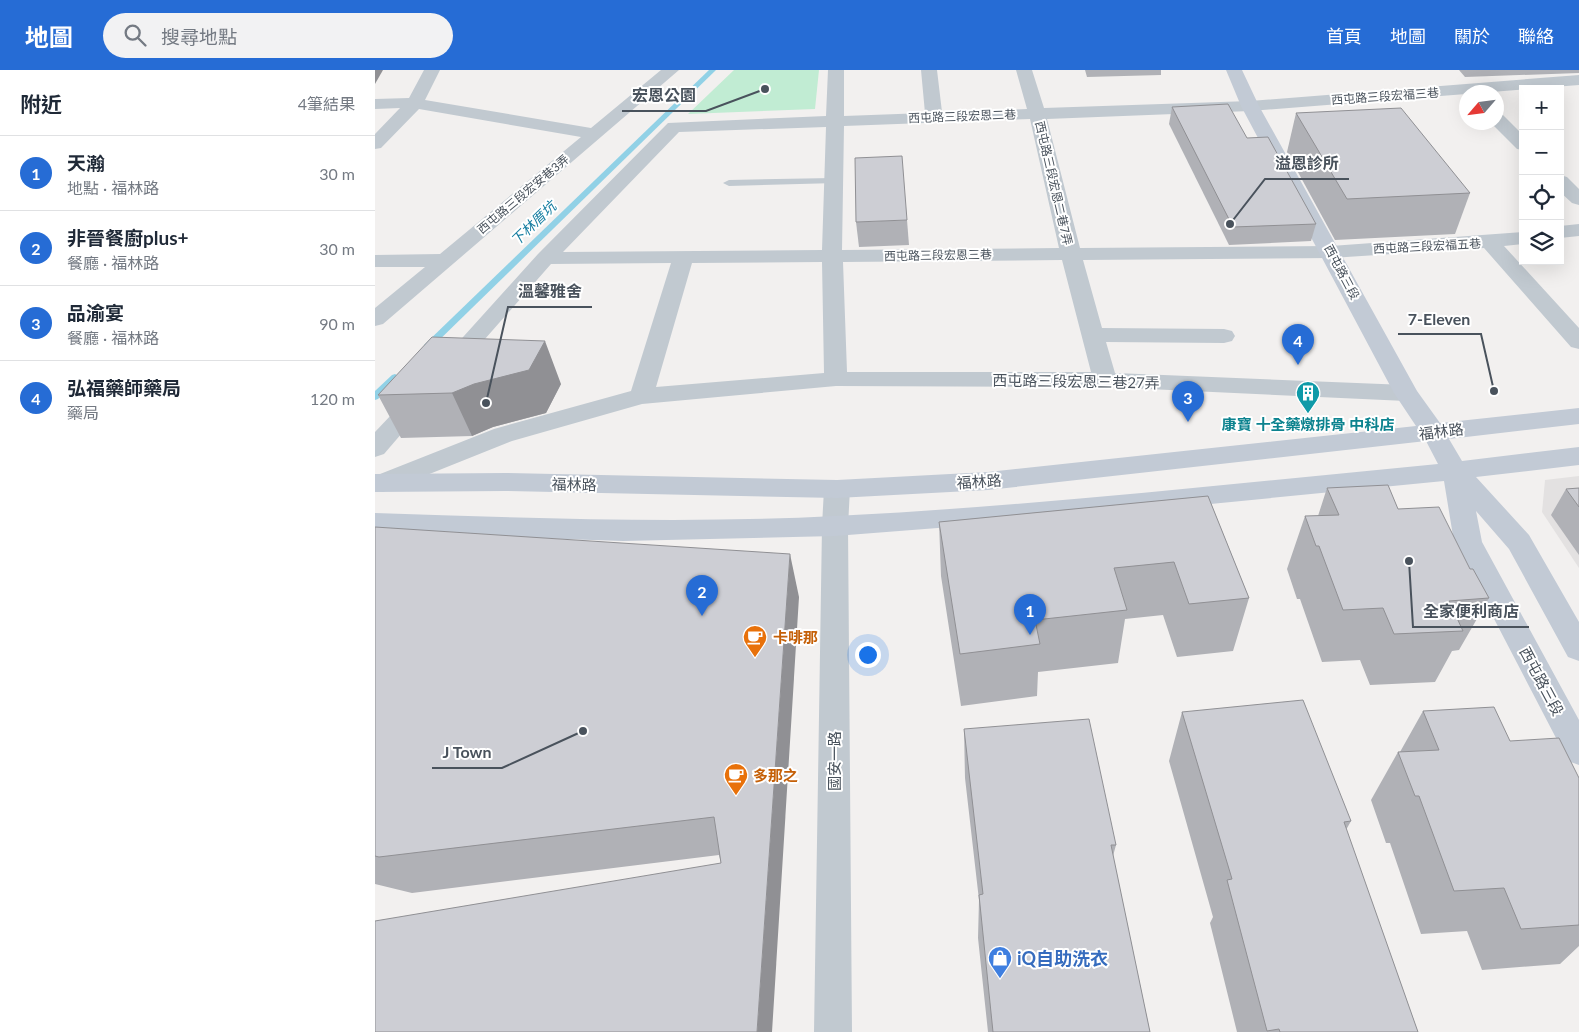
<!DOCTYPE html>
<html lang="zh-TW">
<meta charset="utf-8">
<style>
body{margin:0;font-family:Lato,"Noto Sans TC",sans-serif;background:#f2f2f3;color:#1f2937}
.controls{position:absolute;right:15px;top:15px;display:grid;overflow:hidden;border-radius:0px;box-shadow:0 5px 20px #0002}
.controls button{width:45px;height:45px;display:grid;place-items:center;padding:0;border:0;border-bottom:1px solid #e0e1e3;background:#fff;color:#1f2937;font:25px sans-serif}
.compass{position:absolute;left:1084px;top:15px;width:45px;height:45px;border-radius:50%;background:#fff;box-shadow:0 5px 20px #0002;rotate:242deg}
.you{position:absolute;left:492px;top:584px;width:18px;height:18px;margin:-12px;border:4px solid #fff;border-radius:50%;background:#1a73e8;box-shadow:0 0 0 8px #1a73e833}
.badge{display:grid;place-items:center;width:32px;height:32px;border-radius:50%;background:#266cd5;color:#fff;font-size:16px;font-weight:700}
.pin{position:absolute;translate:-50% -41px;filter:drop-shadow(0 1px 2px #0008)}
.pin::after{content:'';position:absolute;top:26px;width:18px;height:15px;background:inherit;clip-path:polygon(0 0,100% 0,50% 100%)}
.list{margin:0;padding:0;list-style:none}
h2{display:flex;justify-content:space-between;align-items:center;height:65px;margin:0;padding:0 20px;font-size:21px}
h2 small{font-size:16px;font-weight:400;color:#747a83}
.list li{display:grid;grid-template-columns:32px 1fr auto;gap:15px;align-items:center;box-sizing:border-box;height:75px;padding:0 20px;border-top:1px solid #e0e1e3}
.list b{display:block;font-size:19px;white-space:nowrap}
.list p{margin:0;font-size:16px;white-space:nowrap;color:#747a83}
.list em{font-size:16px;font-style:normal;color:#747a83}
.icon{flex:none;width:28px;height:28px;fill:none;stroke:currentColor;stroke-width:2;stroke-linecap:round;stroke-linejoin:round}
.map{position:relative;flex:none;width:1204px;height:962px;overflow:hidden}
header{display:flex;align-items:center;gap:30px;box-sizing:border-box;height:70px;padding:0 25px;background:#266cd5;color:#fff}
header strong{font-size:24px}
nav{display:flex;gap:28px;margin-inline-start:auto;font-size:18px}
.search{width:350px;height:45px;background:#f2f2f3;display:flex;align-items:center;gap:12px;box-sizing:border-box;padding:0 18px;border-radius:28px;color:#747a83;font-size:19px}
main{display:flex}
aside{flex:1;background:#fff}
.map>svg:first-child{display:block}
.education{fill:#e3e1e1}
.green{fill:#c1ecd3}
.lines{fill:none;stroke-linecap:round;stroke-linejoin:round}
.stream{fill:#91d1e6;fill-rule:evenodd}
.lane{fill:#c1c9d0;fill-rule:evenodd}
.street{fill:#c1c9d0;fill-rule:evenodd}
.secondary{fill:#c2cad5;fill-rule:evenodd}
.wall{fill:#b0b1b6}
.shaded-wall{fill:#909094}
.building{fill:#cdced4;stroke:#909094}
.labels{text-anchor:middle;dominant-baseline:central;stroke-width:4;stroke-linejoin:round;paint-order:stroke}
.far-street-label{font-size:12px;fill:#49525c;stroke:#fff}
.far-water-label{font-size:14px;font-style:italic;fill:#177ea1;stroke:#fff}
.street-label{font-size:15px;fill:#49525c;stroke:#fff}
.culture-label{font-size:15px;font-weight:bold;fill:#0d838f;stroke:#fff}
.food-label{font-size:15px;font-weight:bold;fill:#c56008;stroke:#fff;text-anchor:start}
.near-shop-label{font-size:18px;font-weight:bold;fill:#366cbe;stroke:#fff;text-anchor:start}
.leader{fill:none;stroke:#49525c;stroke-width:2}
.callout-dot{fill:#49525c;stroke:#fff;stroke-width:2}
.callout-label{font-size:16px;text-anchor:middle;font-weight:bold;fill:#49525c;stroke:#fff;stroke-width:4;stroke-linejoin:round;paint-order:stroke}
</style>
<header>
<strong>地圖</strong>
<div class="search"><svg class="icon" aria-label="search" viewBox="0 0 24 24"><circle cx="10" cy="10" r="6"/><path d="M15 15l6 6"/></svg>搜尋地點</div>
<nav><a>首頁</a><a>地圖</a><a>關於</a><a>聯絡</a></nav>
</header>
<main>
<aside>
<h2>附近<small>4筆結果</small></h2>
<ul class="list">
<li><span class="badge">1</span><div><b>天瀚</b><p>地點 · 福林路</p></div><em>30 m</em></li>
<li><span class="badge">2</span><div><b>非晉餐廚plus+</b><p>餐廳 · 福林路</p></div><em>30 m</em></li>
<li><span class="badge">3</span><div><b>品渝宴</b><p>餐廳 · 福林路</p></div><em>90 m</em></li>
<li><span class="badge">4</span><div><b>弘福藥師藥局</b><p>藥局</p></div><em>120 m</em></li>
</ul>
</aside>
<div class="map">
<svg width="1204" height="962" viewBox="0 0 1204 962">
<rect width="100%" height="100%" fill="#f2f0ef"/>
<!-- education -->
<polygon class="education" points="1204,406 1204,498 1167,442 1170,410"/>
<!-- green -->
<polygon class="green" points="359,0 444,0 440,39 313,44"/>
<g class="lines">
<!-- stream -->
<g class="stream">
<polygon points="334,0 341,0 55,279 49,279 49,275"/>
<polygon points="20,304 25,307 3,329 0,330 0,321 17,305"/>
</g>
<!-- lane -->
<polygon class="lane" points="458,108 464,111 462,113 354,116 348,113 354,110"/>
<!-- street -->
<g class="street">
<polygon points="49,0 65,0 50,30 216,58 286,0 304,0 8,254 0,256 0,238 50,197 0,197 0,185 65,184 206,67 44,39 6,78 0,79 0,64 25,38 0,39 0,29 34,28"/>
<path d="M453,0H469V46L550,43L546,0H562L567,42L652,39L641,0H657L669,38L875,31L1204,5V15L875,41L672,49L705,178L956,176L1148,162V174L1129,176L1204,258V279L1196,277L1109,178L956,188L708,190L727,258L849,259L857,261L860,266L857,271L849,273L731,272L740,303L1031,315L1039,318L1043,323L1039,328L1031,331L730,317L461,316L267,334L137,371L17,419L8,422L0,420V406L119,359L256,321L296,193L176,194L81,302L73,304L65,302L61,297L163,184L293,53L451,46ZM655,49L684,178L467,180L469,56ZM451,57L447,180L188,182L304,62ZM687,190L716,302H472L468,192ZM447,192L449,303L281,317L317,193Z"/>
<polygon points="1122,44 1128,45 1148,65 1148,80 1142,79 1116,53 1122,52"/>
<polygon points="1185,105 1192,107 1204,119 1204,135 1197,133 1185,122"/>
<polygon points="1204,154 1204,166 1185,168 1185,156"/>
<polygon points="44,321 52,324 56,329 52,334 9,384 0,387 0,362 36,324"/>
<polygon points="462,410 471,413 475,419 473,456 477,962 439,962 447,456 449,419 453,413"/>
</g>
<!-- secondary -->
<path class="secondary" d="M851,0H867L884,36L1042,321L1065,353L1204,338V354L1074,369L1087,391L1204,377V395L1101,407L1154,465L1204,552V591L1193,587L1134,479L1101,441L1107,472L1204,650V695L1193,691L1079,472L1069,411L703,447L460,466L248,471L0,463V443C154,448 307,454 460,446C662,436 863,413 1063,394L1051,371L613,420L462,428L130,421L0,422V404L130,403L462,410L613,402L1041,356L1019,323L866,36Z"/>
</g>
<!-- wall -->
<g class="wall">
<polygon points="710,0 786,0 786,5 712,7"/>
<polygon points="1084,0 1204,0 1204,3 1090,7"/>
<polygon points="797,37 872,68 941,154 936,171 854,175 794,54"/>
<polygon points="921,43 1095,123 1080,164 960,170 912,82"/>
<polygon points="532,150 534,175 484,177 481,152"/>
<polygon points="186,314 171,343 118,357 97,366 26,368 3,325"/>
<polygon points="952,418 1023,439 1114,528 1084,580 1077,581 1060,612 995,615 985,590 947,592 925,529 922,529 912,499 930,446 943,446"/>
<polygon points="1204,418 1204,485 1176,445 1191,419"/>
<polygon points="833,426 874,528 858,581 802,587 788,545 750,549 743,593 663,602 662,626 586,636 566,506 564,452"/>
<polygon points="0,457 424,527 346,793 344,785 37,823 0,814"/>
<polygon points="1048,641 1135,671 1204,708 1204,876 1185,894 1107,900 1092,861 1046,864 1015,773 1011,773 996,730 1023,682 1025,682"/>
<polygon points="807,642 976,751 971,760 1043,962 862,962 835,853 838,847 794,691"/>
<polygon points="589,659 741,775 738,786 775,962 613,962 603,868 604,830 590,708"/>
</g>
<!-- shaded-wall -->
<g class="shaded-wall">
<polygon points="0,0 8,0 0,14"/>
<polygon points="170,271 186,314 171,343 118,357 97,366 77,323"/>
<polygon points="415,484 424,527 397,962 382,962"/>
</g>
<!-- building -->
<g class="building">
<polygon points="853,34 872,68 893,67 941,154 858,157 797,37"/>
<polygon points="1026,38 1095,123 972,129 921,43"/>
<polygon points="527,86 532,150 481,152 480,88"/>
<polygon points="57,267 170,271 154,300 99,314 77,323 3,325"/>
<polygon points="1013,415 1023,439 1064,437 1095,499 1098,499 1114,528 1074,531 1088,561 1019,564 1008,538 968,540 944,476 941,476 930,446 964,445 952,418"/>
<polygon points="1204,418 1204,437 1191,419"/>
<polygon points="833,426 874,528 814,534 799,492 739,498 752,540 660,550 665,574 585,584 564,452"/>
<polygon points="0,457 415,484 382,962 0,962 0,851 346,793 339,747 4,787 0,786"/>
<polygon points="928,630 976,751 969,752 1043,962 905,962 904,959 892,961 852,810 857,809 807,642"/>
<polygon points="1119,637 1135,671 1184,668 1204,708 1204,855 1146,859 1129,818 1079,821 1044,726 1040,726 1023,682 1064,680 1048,641"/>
<polygon points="714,649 741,775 736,775 775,962 618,962 604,825 608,824 589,659"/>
</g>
<!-- icons -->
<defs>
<g id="building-pin" transform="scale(1.25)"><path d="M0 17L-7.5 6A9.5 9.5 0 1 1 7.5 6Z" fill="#0f9aa8" stroke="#fff"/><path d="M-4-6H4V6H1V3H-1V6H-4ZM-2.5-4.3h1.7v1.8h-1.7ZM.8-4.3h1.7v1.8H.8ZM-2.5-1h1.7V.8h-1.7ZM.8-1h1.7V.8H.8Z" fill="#fff"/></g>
<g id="cafe-pin" transform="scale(1.25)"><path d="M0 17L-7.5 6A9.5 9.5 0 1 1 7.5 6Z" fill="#e8710a" stroke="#fff"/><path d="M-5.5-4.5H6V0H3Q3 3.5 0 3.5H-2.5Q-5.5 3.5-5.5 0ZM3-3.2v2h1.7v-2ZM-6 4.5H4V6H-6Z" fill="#fff"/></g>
<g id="shop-pin" transform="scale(1.25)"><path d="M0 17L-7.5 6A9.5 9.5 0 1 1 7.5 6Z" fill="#3f7fe0" stroke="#fff"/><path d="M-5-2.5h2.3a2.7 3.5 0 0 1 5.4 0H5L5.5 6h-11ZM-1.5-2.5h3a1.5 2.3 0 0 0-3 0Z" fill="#fff"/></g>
</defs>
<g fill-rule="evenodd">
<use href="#building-pin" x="933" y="323"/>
<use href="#cafe-pin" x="380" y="567"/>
<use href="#cafe-pin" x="361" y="705"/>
<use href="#shop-pin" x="625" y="888"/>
</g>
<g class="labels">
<!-- far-street labels -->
<g class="far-street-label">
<text transform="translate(1010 26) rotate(-4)">西屯路三段宏福三巷</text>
<text transform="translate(587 46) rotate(-2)">西屯路三段宏恩二巷</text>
<text transform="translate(679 113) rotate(77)">西屯路三段宏恩二巷7弄</text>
<text transform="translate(148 124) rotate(-40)">西屯路三段宏安巷3弄</text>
<text transform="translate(1052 176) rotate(-3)">西屯路三段宏福五巷</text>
<text transform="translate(563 185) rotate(-1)">西屯路三段宏恩三巷</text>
<text transform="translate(967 202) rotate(62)">西屯路三段</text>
</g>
<!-- far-water labels -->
<g class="far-water-label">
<text transform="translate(158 153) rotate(-44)">下林厝坑</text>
</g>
<!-- street labels -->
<g class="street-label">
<text transform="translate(701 311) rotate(1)">西屯路三段宏恩三巷27弄</text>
<text transform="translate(1066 361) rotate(-7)">福林路</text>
<text transform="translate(604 411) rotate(-4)">福林路</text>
<text transform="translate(199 414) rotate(1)">福林路</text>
<text transform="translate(1167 611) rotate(62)">西屯路三段</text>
<text transform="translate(459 691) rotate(-90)">國安一路</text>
</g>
<!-- culture labels -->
<g class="culture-label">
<text x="933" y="354">康寶 十全藥燉排骨 中科店</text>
</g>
<!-- food labels -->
<g class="food-label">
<text x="398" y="567">卡啡那</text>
<text x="378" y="705">多那之</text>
</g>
<!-- near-shop labels -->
<g class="near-shop-label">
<text x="642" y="888">iQ自助洗衣</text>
</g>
</g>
<!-- callouts -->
<path class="leader" d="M390 19L331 41H247M855 154L890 109H974M111 333L133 237H217M1119 321L1106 264H1023M1034 491L1038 557H1154M208 661L127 698H57"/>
<g class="callout-dot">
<circle cx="390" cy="19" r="5"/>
<circle cx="855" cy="154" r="5"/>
<circle cx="111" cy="333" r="5"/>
<circle cx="1119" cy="321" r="5"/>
<circle cx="1034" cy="491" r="5"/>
<circle cx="208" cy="661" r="5"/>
</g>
<g class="callout-label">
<text x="289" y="31">宏恩公園</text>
<text x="932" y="99">溢恩診所</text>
<text x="175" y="227">溫馨雅舍</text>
<text x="1064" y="255">7-Eleven</text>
<text x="1096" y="547">全家便利商店</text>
<text x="92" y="688">J Town</text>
</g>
</svg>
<div class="controls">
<button>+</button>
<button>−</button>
<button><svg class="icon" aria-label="locate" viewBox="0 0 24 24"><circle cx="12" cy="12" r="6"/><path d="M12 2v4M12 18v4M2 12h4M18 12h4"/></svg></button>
<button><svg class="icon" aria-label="layers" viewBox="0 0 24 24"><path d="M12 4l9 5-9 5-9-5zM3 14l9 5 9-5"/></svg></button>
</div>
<svg class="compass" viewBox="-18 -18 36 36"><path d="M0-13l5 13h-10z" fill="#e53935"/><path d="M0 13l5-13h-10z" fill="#747a83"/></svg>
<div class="you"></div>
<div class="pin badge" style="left:655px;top:565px">1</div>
<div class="pin badge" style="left:327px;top:546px">2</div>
<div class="pin badge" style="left:813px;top:352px">3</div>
<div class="pin badge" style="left:923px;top:295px">4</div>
</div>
</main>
